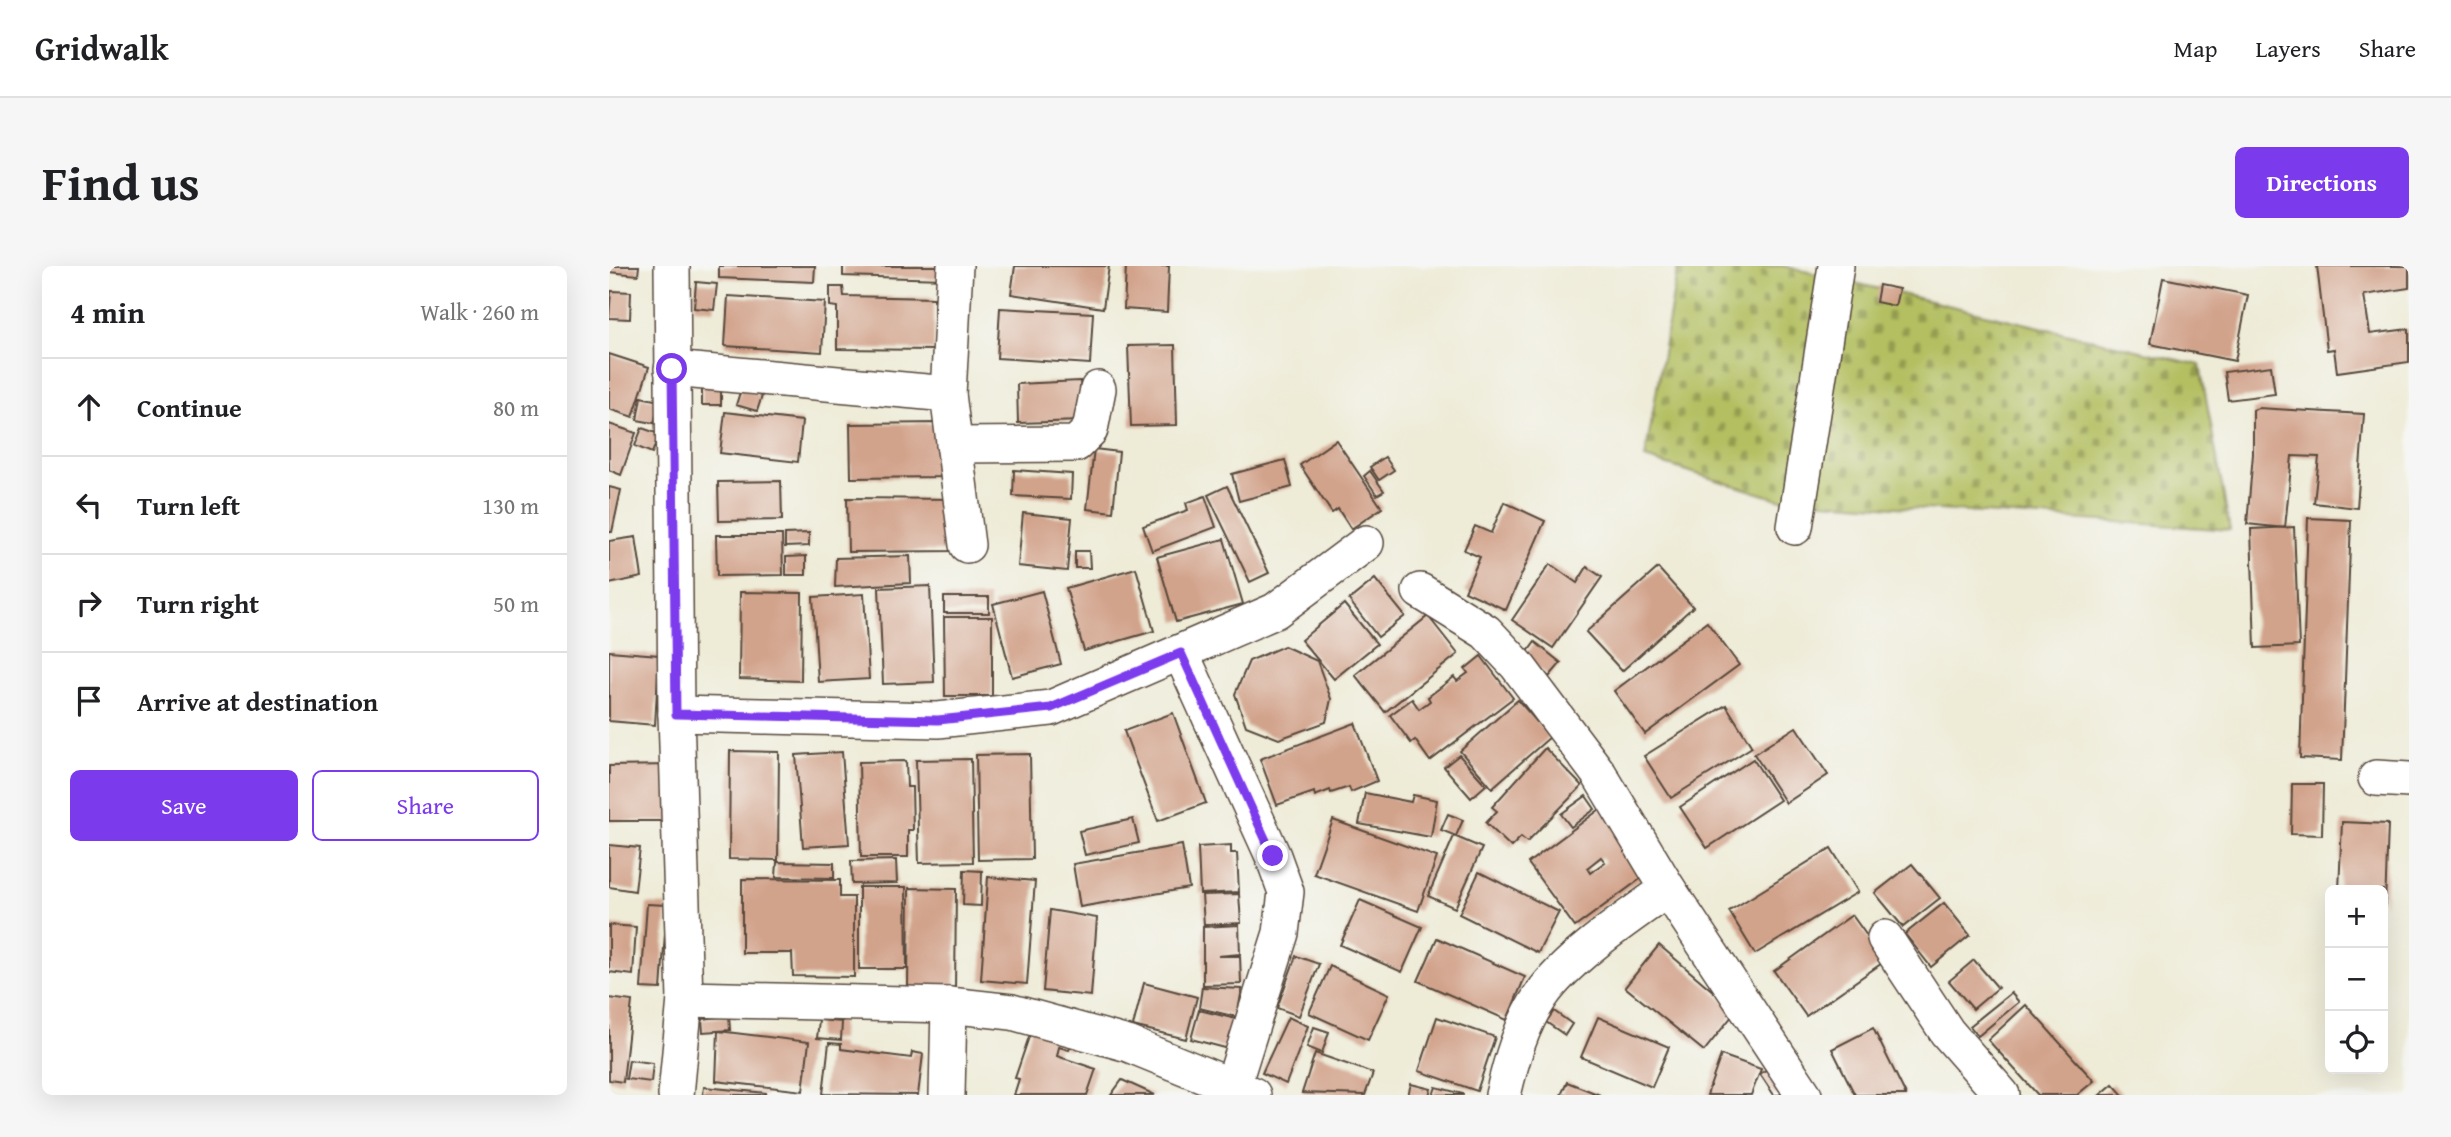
<!DOCTYPE html>
<meta charset="utf-8">
<style>
body{margin:0;font-family:"Gentium Book Plus",serif;background:#f6f6f6;color:#202124}
.controls{position:absolute;right:21px;bottom:21px;display:grid;overflow:hidden;border-radius:10px;box-shadow:0 7px 28px #0002}
.controls button{width:63px;height:63px;display:grid;place-items:center;padding:0;border:0;border-bottom:2px solid #e0e0e0;background:#fff;color:#202124;font:35px sans-serif}
.stop{position:absolute;width:21px;height:21px;margin:-16px;border:5px solid #7c3aed;border-radius:50%;background:#fff}
.stop.end{background:#7c3aed;border-color:#fff;box-shadow:0 2px 7px #0008}
.list{margin:0;padding:0;list-style:none}
h2{display:flex;justify-content:space-between;align-items:center;height:91px;margin:0;padding:0 28px;font-size:30px}
h2 small{font-size:23px;font-weight:400;color:#757577}
.list li{display:grid;grid-template-columns:46px 1fr auto;gap:21px;align-items:center;box-sizing:border-box;height:98px;padding:0 28px;border-top:2px solid #e0e0e0}
.list b{display:block;font-size:26px;white-space:nowrap}
.list em{font-size:23px;font-style:normal;color:#757577}
.actions{display:flex;gap:14px;padding:21px 28px}
.actions a{flex:1;padding:16px 0;border:2px solid #7c3aed;border-radius:10px;text-align:center;font-size:24px;color:#7c3aed}
.actions .main{background:#7c3aed;color:#fff}
.icon{flex:none;width:38px;height:38px;fill:none;stroke:currentColor;stroke-width:2;stroke-linecap:round;stroke-linejoin:round}
.map{position:relative;flex:none;width:1800px;height:829px;overflow:hidden;border-radius:10px}
header{display:flex;align-items:center;gap:42px;box-sizing:border-box;height:98px;padding:0 35px;background:#fff;border-bottom:2px solid #e0e0e0}
header strong{font-size:33px}
nav{display:flex;gap:38px;margin-inline-start:auto;font-size:24px}
.intro{display:flex;align-items:center;justify-content:space-between;box-sizing:border-box;height:168px;padding:0 42px}
h1{margin:0;font-size:49px}
.button{padding:18px 32px;border-radius:10px;background:#7c3aed;color:#fff;font-size:24px;font-weight:700}
main{display:flex;gap:42px;padding:0 42px}
aside{flex:1;background:#fff;border-radius:10px;box-shadow:0 7px 28px #0002}
.map>svg:first-child{display:block}
.cemetery{fill:url(#cemetery-stones);stroke:#777440;stroke-width:2}
.building{fill:#d2a38b;fill-rule:evenodd}
.lines{fill:none;stroke-linecap:round;stroke-linejoin:round}
.minor-casing{stroke:#56473a;stroke-width:38}
.minor{stroke:#fff;stroke-width:35}
.route{stroke:#7c3aed;stroke-width:9}
</style>
<header>
<strong>Gridwalk</strong>
<nav><a>Map</a><a>Layers</a><a>Share</a></nav>
</header>
<div class="intro"><h1>Find us</h1><a class="button">Directions</a></div>
<main>
<aside>
<h2>4 min<small>Walk · 260 m</small></h2>
<ul class="list">
<li><svg class="icon" aria-label="ahead" viewBox="0 0 24 24"><path d="M12 20V5M6 11l6-6 6 6"/></svg><div><b>Continue</b></div><em>80 m</em></li>
<li><svg class="icon" aria-label="left" viewBox="0 0 24 24"><path d="M17 20v-9H6M10 6l-5 5 5 5"/></svg><div><b>Turn left</b></div><em>130 m</em></li>
<li><svg class="icon" aria-label="right" viewBox="0 0 24 24"><path d="M7 20v-9h11M14 6l5 5-5 5"/></svg><div><b>Turn right</b></div><em>50 m</em></li>
<li><svg class="icon" aria-label="arrive" viewBox="0 0 24 24"><path d="M6 21V4h12l-3 4 3 4H6"/></svg><div><b>Arrive at destination</b></div></li>
</ul>
<div class="actions"><a class="main">Save</a><a>Share</a></div>
</aside>
<div class="map">
<svg width="1800" height="829" viewBox="0 0 1800 829">
<defs>
<pattern id="cemetery-stones" width="16" height="16" patternUnits="userSpaceOnUse" patternTransform="scale(1.75)"><rect width="16" height="16" fill="#b3bf61"/><path d="M2 7V4a2 2 0 0 1 4 0v3zM10 15v-3a2 2 0 0 1 4 0v3z" fill="#939b4f"/></pattern>
</defs>
<rect width="100%" height="100%" fill="#f6f6f2"/>
<filter id="ink" filterUnits="userSpaceOnUse"><feTurbulence type="fractalNoise" baseFrequency=".0143" numOctaves="2"/><feDisplacementMap in="SourceGraphic" scale="14" xChannelSelector="R" yChannelSelector="G"/><feConvolveMatrix kernelMatrix="1 2 1 2 8 2 1 2 1" color-interpolation-filters="sRGB"/></filter>
<filter id="wash" filterUnits="userSpaceOnUse"><feTurbulence type="fractalNoise" baseFrequency=".00686" numOctaves="4" result="noise"/><feDisplacementMap in="SourceGraphic" scale="28" xChannelSelector="R" yChannelSelector="G"/><feGaussianBlur stdDeviation="1.57" result="paint"/><feColorMatrix in="noise" values="0 0 0 0 0 0 0 0 0 0 0 0 0 0 0 0 0 1.4 0 .05"/><feComposite in="paint" operator="in"/></filter>
<g filter="url(#wash)">
<rect width="100%" height="100%" fill="#eeebd7"/>
<!-- cemetery -->
<polygon class="cemetery" points="1069,0 1174,0 1591,99 1621,264 1169,233 1036,192"/>
<g id="blocks">
<!-- building -->
<g class="building">
<polygon points="0,0 30,0 29,9 0,6"/>
<polygon points="110,0 206,0 205,16 110,12"/>
<polygon points="234,0 335,0 335,13 234,10"/>
<polygon points="406,0 500,0 494,42 402,28"/>
<polygon points="517,0 560,0 558,46 515,43"/>
<polygon points="1708,0 1800,0 1800,22 1755,29 1761,68 1800,63 1800,96 1728,106 1725,83 1718,84"/>
<polygon points="1554,12 1639,29 1626,95 1541,78"/>
<polygon points="87,16 108,18 105,44 85,42"/>
<polygon points="1270,19 1290,23 1286,40 1267,36"/>
<polygon points="221,21 234,21 235,30 325,32 325,84 228,83 228,41 221,40"/>
<polygon points="2,25 22,26 21,53 0,52"/>
<polygon points="119,30 216,36 213,86 116,80"/>
<polygon points="391,42 484,47 481,98 388,92"/>
<polygon points="566,79 568,159 522,160 519,80"/>
<polygon points="0,88 40,101 24,151 0,143"/>
<polygon points="1662,100 1666,128 1619,134 1615,106"/>
<polygon points="471,115 473,155 409,157 408,118"/>
<rect x="93" y="119" width="19" height="20"/>
<polygon points="132,123 153,130 148,145 127,139"/>
<polygon points="32,131 50,135 45,157 28,154"/>
<polygon points="1649,142 1755,148 1748,242 1705,237 1710,191 1683,190 1676,262 1638,258 1644,188 1644,144"/>
<polygon points="116,146 193,155 189,196 111,187"/>
<polygon points="330,157 332,211 242,212 241,158"/>
<polygon points="0,158 27,167 12,209 0,204"/>
<polygon points="33,162 50,168 43,187 26,180"/>
<polygon points="727,174 773,242 742,263 729,243 723,247 691,199"/>
<polygon points="485,183 510,186 504,246 478,243"/>
<polygon points="776,191 785,204 770,214 761,201"/>
<polygon points="676,194 683,221 630,235 623,208"/>
<polygon points="405,204 463,208 462,233 404,230"/>
<polygon points="761,205 775,225 768,229 755,210"/>
<polygon points="172,215 173,254 110,255 109,216"/>
<polygon points="618,220 660,307 641,316 599,229"/>
<polygon points="0,221 12,224 3,266 0,266"/>
<polygon points="596,230 607,261 543,285 534,260 579,244 577,237"/>
<polygon points="238,232 348,233 346,285 239,286"/>
<polygon points="895,236 936,255 897,344 856,325 871,291 855,284 866,260 882,267"/>
<polygon points="414,247 463,252 458,305 409,300"/>
<polygon points="1699,252 1742,254 1733,494 1691,492"/>
<polygon points="1685,261 1690,380 1646,382 1642,263"/>
<polygon points="200,267 200,280 176,281 176,268"/>
<polygon points="107,269 173,269 174,309 108,310"/>
<polygon points="27,271 33,311 0,318 0,275"/>
<polygon points="615,273 634,338 567,356 548,291"/>
<polygon points="466,285 480,285 481,302 466,302"/>
<polygon points="197,290 197,309 177,309 177,291"/>
<polygon points="301,290 302,317 226,321 227,292"/>
<polygon points="941,298 968,317 978,301 993,311 944,382 903,354"/>
<polygon points="527,302 545,365 475,385 457,322"/>
<polygon points="1049,302 1084,341 1013,405 977,366"/>
<polygon points="766,313 796,350 769,371 740,334"/>
<polygon points="321,320 325,416 274,418 270,322"/>
<polygon points="433,325 452,398 403,411 384,338"/>
<polygon points="131,326 193,327 192,415 130,413"/>
<polygon points="255,328 260,413 209,416 204,331"/>
<rect x="335" y="331" width="45" height="16"/>
<polygon points="735,338 768,378 725,413 692,374"/>
<polygon points="819,350 849,388 776,446 746,409"/>
<polygon points="335,351 383,351 383,430 336,430"/>
<polygon points="1098,356 1130,399 1036,468 1005,425"/>
<polygon points="926,376 952,397 940,411 915,391"/>
<polygon points="675,380 708,395 722,433 717,456 670,473 637,460 626,428 640,395"/>
<polygon points="0,385 50,389 46,459 0,455"/>
<polygon points="872,390 904,432 821,495 806,474 802,477 781,449 803,433 810,443 821,435 819,431 845,411 848,415 859,407 856,403"/>
<polygon points="909,434 941,471 883,522 851,485"/>
<polygon points="1117,439 1143,481 1062,532 1035,490"/>
<polygon points="564,447 597,537 549,555 515,465"/>
<polygon points="746,457 768,515 742,526 740,521 722,527 721,524 706,530 705,526 668,539 651,493"/>
<polygon points="1187,461 1219,509 1177,537 1145,488"/>
<polygon points="936,482 973,520 918,576 912,571 902,581 877,557 888,545 883,541"/>
<polygon points="121,485 170,486 169,594 120,593"/>
<polygon points="233,486 240,578 194,581 187,489"/>
<polygon points="421,488 423,593 369,594 367,489"/>
<polygon points="850,489 877,519 862,532 835,501"/>
<polygon points="362,493 364,596 310,597 307,494"/>
<polygon points="1144,493 1171,534 1098,582 1071,541"/>
<polygon points="297,495 298,521 303,521 304,564 299,564 299,591 252,591 250,496"/>
<polygon points="62,499 63,555 0,555 0,500"/>
<polygon points="1683,518 1714,518 1713,569 1682,568"/>
<polygon points="756,527 802,536 804,529 828,534 822,571 750,558"/>
<polygon points="977,530 986,543 962,561 952,548"/>
<path d="M994,541L1038,608L966,661L919,597ZM992,591L996,596L981,607L978,602Z"/>
<polygon points="839,548 854,554 847,570 832,564"/>
<polygon points="524,553 530,577 476,589 470,565"/>
<polygon points="724,554 828,591 809,645 705,608"/>
<polygon points="1733,556 1779,558 1776,641 1774,624 1730,624"/>
<polygon points="845,570 873,582 846,642 819,630"/>
<polygon points="0,579 31,582 26,625 0,621"/>
<polygon points="573,579 580,622 471,641 464,598"/>
<polygon points="622,579 622,587 628,587 630,626 591,628 589,581"/>
<polygon points="1222,582 1249,626 1146,688 1120,645"/>
<polygon points="287,594 288,617 243,618 242,595"/>
<polygon points="168,596 225,597 225,612 167,611"/>
<polygon points="1303,598 1331,632 1294,661 1266,627"/>
<polygon points="355,604 373,605 372,640 354,639"/>
<polygon points="870,606 950,646 929,687 850,648"/>
<polygon points="379,611 426,615 418,718 372,714"/>
<polygon points="133,613 231,614 231,631 245,631 245,711 184,710 183,687 133,687"/>
<polygon points="250,621 297,621 298,703 250,703"/>
<polygon points="300,622 347,623 346,726 299,725"/>
<polygon points="630,628 632,657 595,659 593,629"/>
<polygon points="751,634 813,661 793,706 731,679"/>
<polygon points="1335,637 1361,669 1322,701 1296,668"/>
<polygon points="38,638 58,639 52,723 32,722"/>
<polygon points="441,644 488,652 482,730 434,725"/>
<polygon points="1243,649 1276,695 1197,750 1165,705"/>
<polygon points="0,659 27,661 24,709 0,706"/>
<polygon points="630,659 631,688 609,690 631,690 632,718 594,719 594,661"/>
<polygon points="828,672 916,711 898,754 809,715"/>
<polygon points="1050,679 1127,745 1095,785 1016,721"/>
<polygon points="687,690 710,698 690,750 668,742"/>
<polygon points="1365,694 1389,722 1364,743 1340,715"/>
<polygon points="721,700 780,728 759,774 700,747"/>
<polygon points="535,717 588,731 577,773 524,760"/>
<polygon points="593,721 633,723 628,751 590,742"/>
<polygon points="1402,727 1410,736 1369,770 1361,760"/>
<polygon points="0,732 23,735 14,816 0,814"/>
<polygon points="1417,739 1485,815 1468,829 1429,829 1379,774"/>
<polygon points="590,744 627,753 620,783 582,773"/>
<polygon points="945,745 963,758 956,769 937,756"/>
<polygon points="120,750 121,764 94,766 93,753"/>
<polygon points="679,751 699,760 677,818 653,807"/>
<polygon points="828,751 886,771 868,825 810,805"/>
<polygon points="989,751 1060,781 1043,821 972,791"/>
<polygon points="210,754 233,756 232,774 208,772"/>
<polygon points="705,761 720,766 713,787 698,781"/>
<polygon points="423,762 463,776 460,784 450,781 448,790 487,803 478,829 405,829 410,813 406,812"/>
<polygon points="1264,762 1297,829 1246,829 1223,783"/>
<polygon points="109,765 200,776 194,825 107,815"/>
<polygon points="220,777 232,778 232,783 302,792 303,786 314,788 309,829 214,828"/>
<polygon points="706,787 764,807 756,829 693,827"/>
<polygon points="1112,789 1152,803 1142,829 1098,829"/>
<polygon points="20,794 44,797 42,816 17,813"/>
<polygon points="1164,799 1180,823 1170,829 1165,829 1151,808"/>
<polygon points="513,814 546,829 502,829"/>
<polygon points="958,816 991,829 952,829"/>
<polygon points="802,818 822,823 820,829 799,829"/>
<polygon points="1504,818 1514,829 1491,829"/>
<polygon points="95,821 157,827 157,829 94,829"/>
<polygon points="827,821 854,828 854,829 824,829"/>
</g>
</g>
</g>
<g filter="url(#ink)">
<use href="#blocks" fill-opacity="0" stroke="#56473a" stroke-width="2"/>
<g class="lines">
<!-- minor casing -->
<g class="minor-casing">
<g id="minor">
<polyline points="63,0 67,448 76,733 67,829"/>
<polyline points="346,0 339,128 358,279"/>
<polyline points="63,103 339,128"/>
<polyline points="345,179 467,178 481,164 489,123"/>
<polyline points="1186,261 1227,0"/>
<polyline points="811,325 877,366 908,399 990,508 1059,623 1195,829"/>
<polyline points="572,387 664,590 677,626 672,667 624,819"/>
<polyline points="67,448 329,454 442,442 666,345 757,277"/>
<polyline points="1767,512 1800,514"/>
<polyline points="1276,672 1338,766 1393,829"/>
<polyline points="76,733 340,739 403,746 519,778 644,829"/>
<polyline points="338,829 340,739"/>
<path d="M894,829C902,795 912,759 932,730C959,691 1020,651 1059,623"/>
</g>
</g>
<!-- minor -->
<use href="#minor" class="minor"/>
</g>
</g>
<g class="lines" filter="url(#ink)">
<!-- route -->
<polyline class="route" points="63,103 67,448 329,454 442,442 572,387 664,590"/>
</g>
</svg>
<div class="controls">
<button>+</button>
<button>−</button>
<button><svg class="icon" aria-label="locate" viewBox="0 0 24 24"><circle cx="12" cy="12" r="6"/><path d="M12 2v4M12 18v4M2 12h4M18 12h4"/></svg></button>
</div>
<div class="stop" style="left:63px;top:103px"></div>
<div class="stop end" style="left:664px;top:590px"></div>
</div>
</main>
